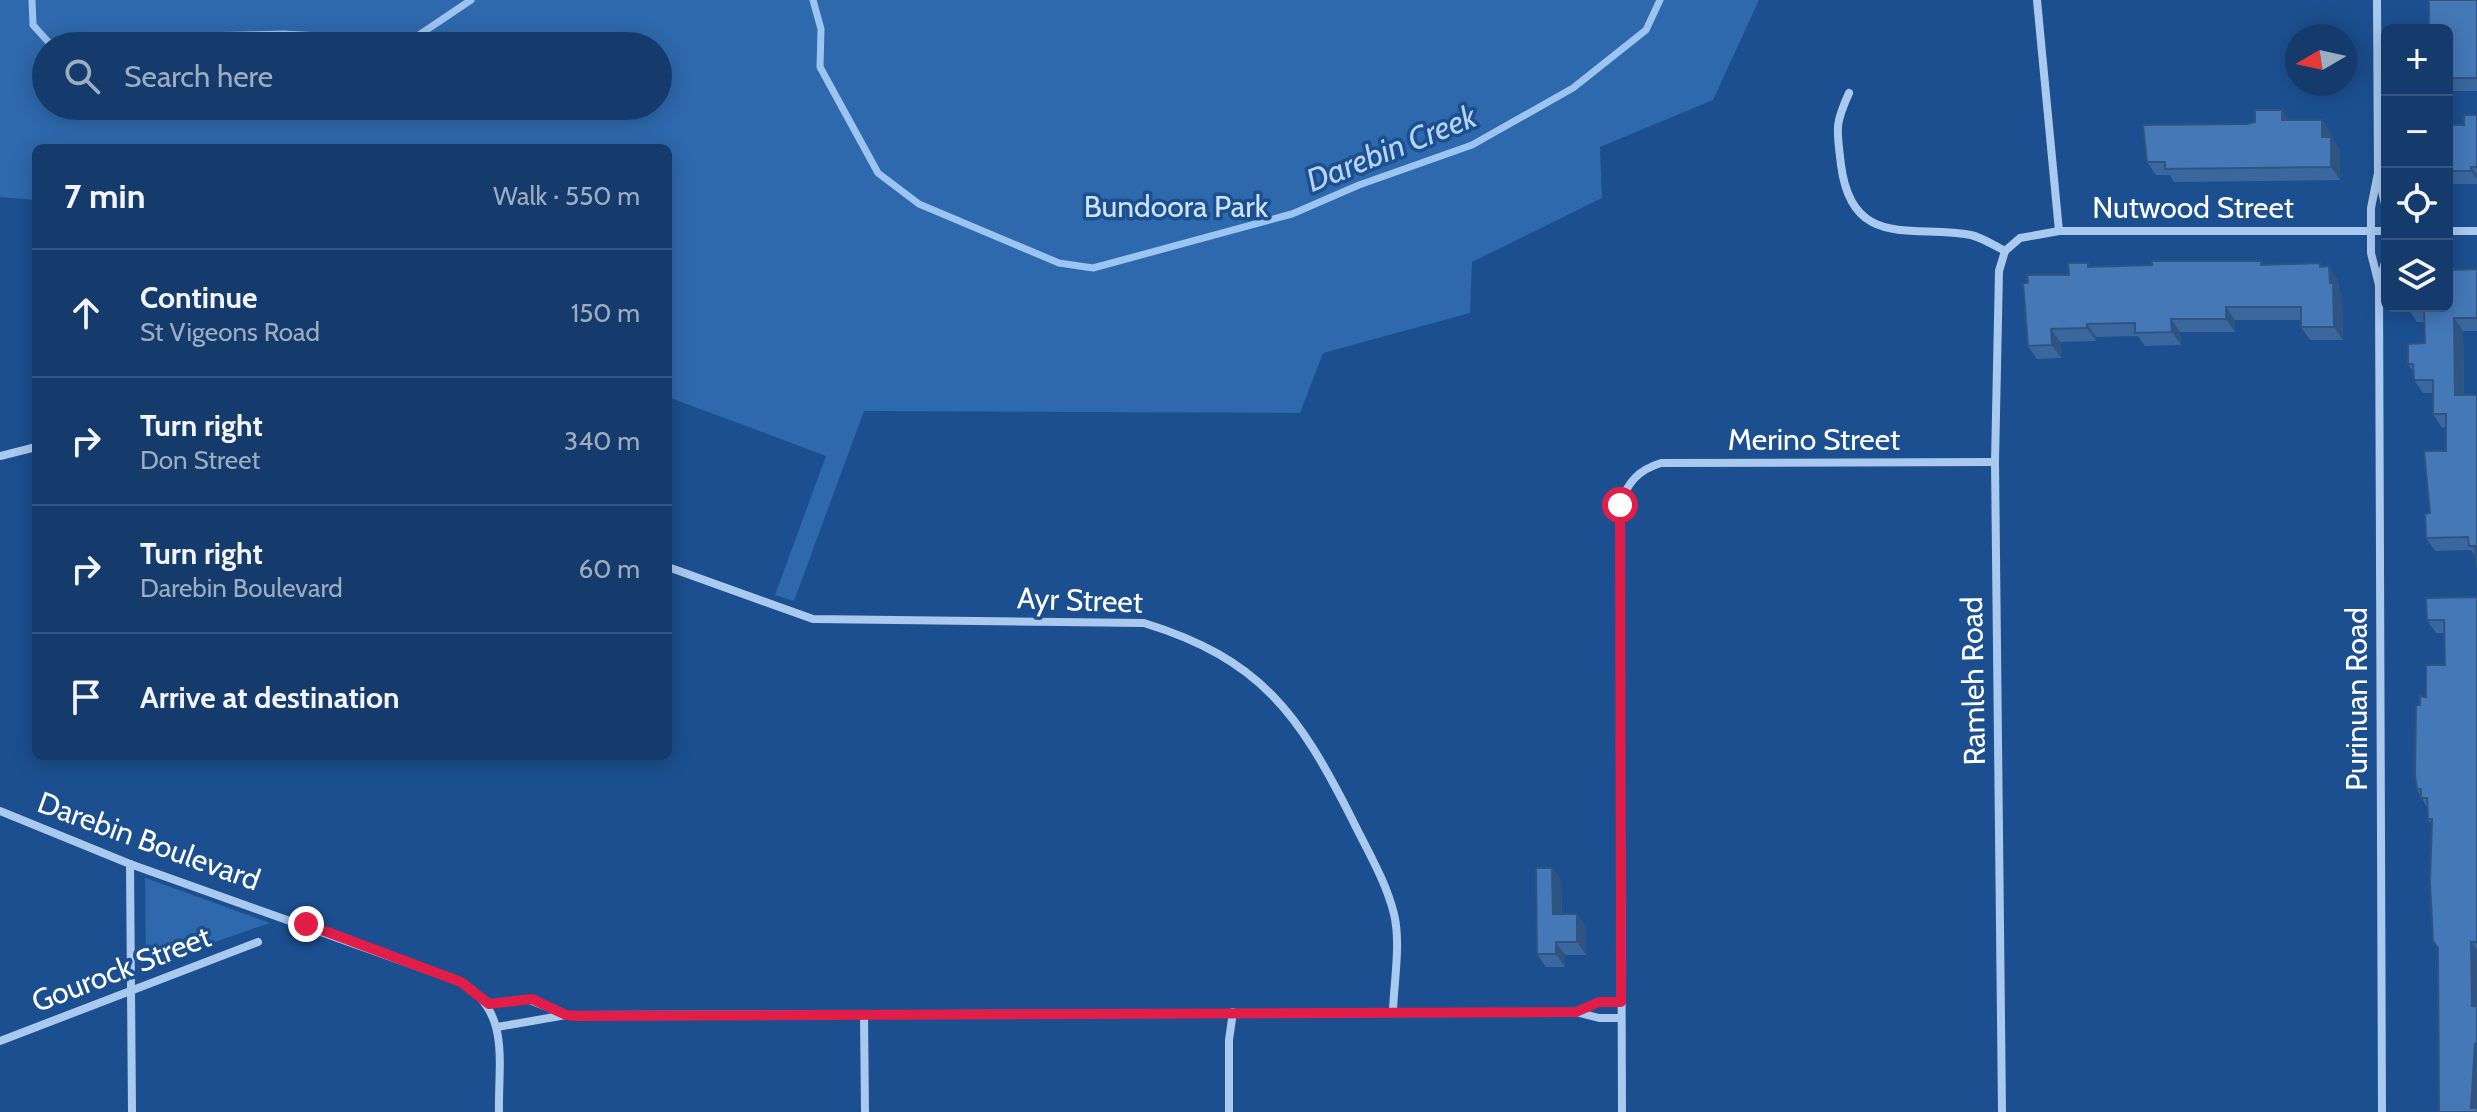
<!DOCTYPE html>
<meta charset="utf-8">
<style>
body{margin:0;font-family:Cabin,sans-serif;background:#1d4271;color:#f1f3f6}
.controls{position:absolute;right:24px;top:24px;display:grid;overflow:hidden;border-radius:12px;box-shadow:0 4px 20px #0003}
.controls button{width:72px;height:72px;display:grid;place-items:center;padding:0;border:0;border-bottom:2px solid #33557e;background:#143b6b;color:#f1f3f6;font:40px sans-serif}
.compass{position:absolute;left:2285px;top:24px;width:72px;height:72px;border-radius:50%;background:#143b6b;box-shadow:0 4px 20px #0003;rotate:261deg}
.stop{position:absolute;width:24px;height:24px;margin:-18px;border:6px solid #e11d48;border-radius:50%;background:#fff}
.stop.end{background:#e11d48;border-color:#fff;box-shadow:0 2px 8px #0008}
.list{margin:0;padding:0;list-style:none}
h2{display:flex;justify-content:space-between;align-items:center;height:104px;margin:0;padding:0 32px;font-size:34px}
h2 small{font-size:26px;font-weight:400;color:#9dadc1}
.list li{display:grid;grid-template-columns:52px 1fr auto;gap:24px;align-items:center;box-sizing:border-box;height:128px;padding:0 32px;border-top:2px solid #33557e}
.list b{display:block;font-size:30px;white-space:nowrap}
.list p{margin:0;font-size:26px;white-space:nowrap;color:#9dadc1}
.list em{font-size:26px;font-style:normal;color:#9dadc1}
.icon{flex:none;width:44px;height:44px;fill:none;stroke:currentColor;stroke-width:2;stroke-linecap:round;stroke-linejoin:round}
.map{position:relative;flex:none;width:2477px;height:1112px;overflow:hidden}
.search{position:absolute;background:#143b6b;box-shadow:0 4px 20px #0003;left:32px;top:32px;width:640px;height:88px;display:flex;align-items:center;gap:20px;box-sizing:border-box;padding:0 28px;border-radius:44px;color:#9dadc1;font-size:30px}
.panel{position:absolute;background:#143b6b;box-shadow:0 4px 20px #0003;left:32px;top:144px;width:640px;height:616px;border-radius:12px}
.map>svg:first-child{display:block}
.green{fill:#2e69ad;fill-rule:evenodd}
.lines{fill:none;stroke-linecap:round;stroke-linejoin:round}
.stream{stroke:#9cc4f0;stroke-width:7}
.street{stroke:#a9c9ee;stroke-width:8}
.wall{fill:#3a679d}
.shaded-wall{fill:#305480}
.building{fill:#4478b7;stroke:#305480;stroke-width:2}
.route{stroke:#e11d48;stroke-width:10}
.labels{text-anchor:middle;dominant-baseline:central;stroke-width:7;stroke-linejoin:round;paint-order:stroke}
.park-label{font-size:30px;fill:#cfe3fa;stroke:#1b4f8f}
.street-label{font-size:30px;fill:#fff;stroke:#1b4f8f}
.water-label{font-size:32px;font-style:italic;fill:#b5d3f5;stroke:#1b4f8f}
</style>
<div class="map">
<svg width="2477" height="1112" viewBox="0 0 2477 1112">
<rect width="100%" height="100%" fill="#1b4f8f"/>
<!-- green -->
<g class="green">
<path d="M0,0H1759L1713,100L1600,147L1602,198L1472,262L1470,313L1323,353L1300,413L864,411L794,601L775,595L826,456L668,397V148H36V200L0,197ZM46,46H658V106H46Z"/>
<polygon points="145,878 146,878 270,923 146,966"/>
</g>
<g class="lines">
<!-- stream -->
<g class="stream">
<polyline points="32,0 33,25 52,46"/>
<polyline points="813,0 821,29 820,67 878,173 919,204 1059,263 1093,268 1292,214 1359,185 1472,145 1573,88 1646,30 1660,0"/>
<polyline points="164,46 200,36 284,34 410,41 471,0"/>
</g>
<!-- street -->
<g class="street">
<polyline points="2037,0 2059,231"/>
<polyline points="2377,0 2378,173 2371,208 2371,253 2379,285 2382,1112"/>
<path d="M1849,93C1834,126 1837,129 1841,165C1852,251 1914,224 1971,235C1983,238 1995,246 2005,251"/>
<polyline points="2379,178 2387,213"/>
<polyline points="2447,231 2477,231"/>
<polyline points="2005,251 2020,238 2059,231 2387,231"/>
<polyline points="2379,284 2387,255"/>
<polyline points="0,456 36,447"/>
<path d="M668,567L813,619L1144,623C1261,659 1299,714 1352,819C1367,850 1386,881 1394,914C1401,943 1394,981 1393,1011"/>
<path d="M0,811L130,864L461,982C511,1012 498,1061 499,1112"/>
<polyline points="130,864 132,1112"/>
<polyline points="489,1004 527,999 565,1014"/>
<polyline points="1576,1012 1599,1002 1621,1002"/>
<polyline points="864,1014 865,1112"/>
<polyline points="497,1027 566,1015 1576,1012 1599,1018 1621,1018"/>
<polyline points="0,1041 258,942"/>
<polyline points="1229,1112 1229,1040 1233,1012"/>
<path d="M1622,1112L1620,505C1627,483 1638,470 1661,463L1995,462"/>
<polyline points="2002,1112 1995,462 1999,271 2005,251"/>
</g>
</g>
<!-- wall -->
<g class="wall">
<polygon points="2477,0 2477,91 2447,91 2447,30"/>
<polygon points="2477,115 2477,184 2447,184 2447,125 2464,125"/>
<polygon points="2289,120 2331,133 2331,137 2340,150 2340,180 2174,182 2170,175 2156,175 2147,162 2247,124"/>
<polygon points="2261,261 2264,265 2323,267 2338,280 2339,291 2342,296 2343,340 2310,340 2301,327 2301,320 2235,320 2235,332 2180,332 2181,345 2145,346 2138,336 2096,337 2096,341 2060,342 2061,358 2037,359 2028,346 2028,283 2069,275 2152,265"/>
<polygon points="2452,266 2456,270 2477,269 2477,331 2463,331 2464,395 2477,395 2477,567 2476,565 2475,556 2471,550 2435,551 2426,538 2430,513 2446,451 2446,427 2442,428 2433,414 2433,393 2423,393 2414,380 2413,372 2408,364 2425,343 2425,322 2417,322 2408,309"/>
<polygon points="2477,597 2477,1112 2438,948 2432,825 2428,819 2427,808 2417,789 2420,705 2445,665 2444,633 2436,633 2427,620"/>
<polygon points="1552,868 1561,880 1562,914 1577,914 1586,927 1586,955 1565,955 1565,967 1546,967 1537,954"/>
</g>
<!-- shaded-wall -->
<g class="shaded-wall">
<polygon points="2282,110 2291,123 2282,120"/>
<polygon points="2322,120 2331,133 2331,137 2340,150 2340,180 2331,167 2322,137"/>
<polygon points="2471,167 2477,175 2477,179 2471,171"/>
<polygon points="2329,266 2338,280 2339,291 2342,296 2343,340 2334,327"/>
<polygon points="2226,307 2235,320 2235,332 2226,319"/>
<polygon points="2454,318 2463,331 2464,408 2455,395"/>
<polygon points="2171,319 2180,332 2181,345 2172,332"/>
<polygon points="2087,324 2096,337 2096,341 2087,328"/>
<polygon points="2051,329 2060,342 2061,358 2052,345"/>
<polygon points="1552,868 1561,880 1562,927 1553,914"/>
<polygon points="1577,914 1586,927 1586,955 1577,942"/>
<polygon points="1556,942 1565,955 1565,967 1556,954"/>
<polygon points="2471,942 2477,950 2477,1013 2472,1006"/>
<polygon points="2475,1044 2477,1048 2477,1112 2471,1108"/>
</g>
<!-- building -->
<g class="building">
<polygon points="2429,0 2477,0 2477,78 2447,78 2447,30 2429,30"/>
<polygon points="2255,110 2282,110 2282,120 2322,120 2322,137 2331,137 2331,167 2165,169 2165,162 2147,162 2143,125 2247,124 2255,122"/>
<polygon points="2464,115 2477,115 2477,167 2471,167 2471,171 2447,171 2447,125 2464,125"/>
<polygon points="2152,261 2261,261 2261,265 2320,263 2320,267 2329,266 2330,283 2333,283 2334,327 2301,327 2301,307 2226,307 2226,319 2171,319 2172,332 2135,333 2135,323 2087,324 2087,328 2051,329 2052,345 2028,346 2023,283 2028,283 2027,275 2069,275 2068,263 2088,263 2088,267 2152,265"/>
<polygon points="2447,266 2452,266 2452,270 2477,269 2477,318 2454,318 2455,395 2477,395 2477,565 2476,565 2475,546 2469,546 2468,537 2426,538 2425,514 2430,513 2424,451 2446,451 2446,414 2433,414 2433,380 2414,380 2413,364 2408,364 2408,344 2425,343 2424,309 2408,309 2408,306 2447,306"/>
<polygon points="2477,597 2477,942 2471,942 2472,1006 2477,1006 2477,1044 2475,1044 2471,1108 2477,1108 2477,1112 2439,1112 2438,948 2433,941 2430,883 2432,819 2428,819 2427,798 2421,798 2421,789 2417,789 2415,776 2416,705 2420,705 2420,696 2426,697 2426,665 2445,665 2444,620 2427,620 2426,598"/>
<polygon points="1536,868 1552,868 1553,914 1577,914 1577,942 1556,942 1556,954 1537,954"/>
</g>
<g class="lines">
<!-- route -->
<polyline class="route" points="306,924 461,982 489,1004 532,999 566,1015 578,1016 1576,1012 1599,1002 1621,1002 1620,505"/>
</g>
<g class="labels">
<!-- park labels -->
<g class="park-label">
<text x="1176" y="206">Bundoora Park</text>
</g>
<!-- street labels -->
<g class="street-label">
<text x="2193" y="207">Nutwood Street</text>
<text x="1814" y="439">Merino Street</text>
<text transform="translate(1080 600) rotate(2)">Ayr Street</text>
<text transform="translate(1973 681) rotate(-91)">Ramleh Road</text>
<text transform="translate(2356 699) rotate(-90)">Purinuan Road</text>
<text transform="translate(149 841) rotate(20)">Darebin Boulevard</text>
<text transform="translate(121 969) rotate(-21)">Gourock Street</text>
</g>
<!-- water labels -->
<g class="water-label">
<text transform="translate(1391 148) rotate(-22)">Darebin Creek</text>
</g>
</g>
</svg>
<div class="controls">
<button>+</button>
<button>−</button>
<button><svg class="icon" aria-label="locate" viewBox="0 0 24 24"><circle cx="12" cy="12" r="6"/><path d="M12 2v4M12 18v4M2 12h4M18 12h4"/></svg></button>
<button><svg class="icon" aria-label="layers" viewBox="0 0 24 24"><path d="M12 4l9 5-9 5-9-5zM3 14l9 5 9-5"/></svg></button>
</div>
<svg class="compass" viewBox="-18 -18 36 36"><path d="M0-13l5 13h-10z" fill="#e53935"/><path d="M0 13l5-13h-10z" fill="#9dadc1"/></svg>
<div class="stop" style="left:1620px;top:505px"></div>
<div class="stop end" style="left:306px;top:924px"></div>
<div class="search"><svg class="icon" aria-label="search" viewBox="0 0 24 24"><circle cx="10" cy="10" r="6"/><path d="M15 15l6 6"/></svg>Search here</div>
<section class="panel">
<h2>7 min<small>Walk · 550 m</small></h2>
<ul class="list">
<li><svg class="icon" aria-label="ahead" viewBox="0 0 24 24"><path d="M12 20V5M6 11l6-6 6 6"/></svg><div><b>Continue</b><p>St Vigeons Road</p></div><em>150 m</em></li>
<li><svg class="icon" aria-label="right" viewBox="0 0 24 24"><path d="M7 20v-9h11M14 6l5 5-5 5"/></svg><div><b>Turn right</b><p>Don Street</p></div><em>340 m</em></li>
<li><svg class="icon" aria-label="right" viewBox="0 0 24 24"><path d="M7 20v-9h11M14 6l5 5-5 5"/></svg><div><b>Turn right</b><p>Darebin Boulevard</p></div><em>60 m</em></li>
<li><svg class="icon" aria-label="arrive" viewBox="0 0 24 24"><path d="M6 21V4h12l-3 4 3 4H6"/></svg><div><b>Arrive at destination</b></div></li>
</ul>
</section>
</div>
